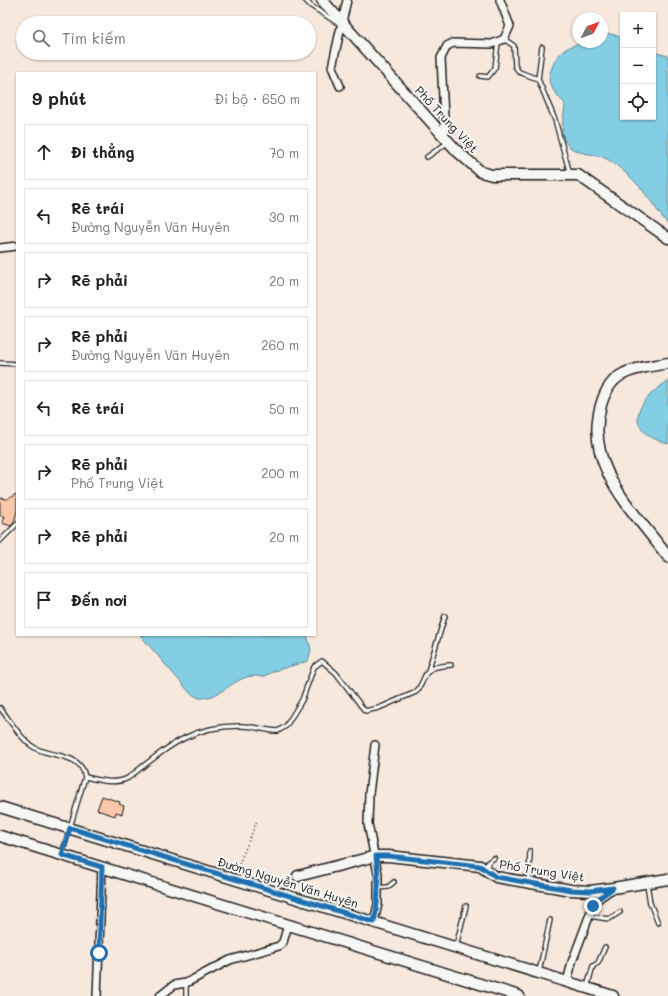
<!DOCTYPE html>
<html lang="vi">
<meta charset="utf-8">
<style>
body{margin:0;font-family:Mali,sans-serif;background:#f6f6f6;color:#222}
.controls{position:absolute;right:12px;top:12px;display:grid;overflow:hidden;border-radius:0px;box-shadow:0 1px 3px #0004}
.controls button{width:36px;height:36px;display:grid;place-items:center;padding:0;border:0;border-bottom:1px solid #e0e0e0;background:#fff;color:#222;font:20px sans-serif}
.compass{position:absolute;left:572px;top:12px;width:36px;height:36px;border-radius:50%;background:#fff;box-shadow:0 1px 3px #0004;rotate:49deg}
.stop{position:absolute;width:12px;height:12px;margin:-9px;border:3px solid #1f6fb2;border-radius:50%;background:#fff}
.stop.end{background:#1f6fb2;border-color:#fff;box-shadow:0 1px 4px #0008}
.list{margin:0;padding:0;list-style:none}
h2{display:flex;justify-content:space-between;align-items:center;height:52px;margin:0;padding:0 16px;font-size:17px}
h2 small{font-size:13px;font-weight:400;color:#767676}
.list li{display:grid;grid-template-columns:26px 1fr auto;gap:12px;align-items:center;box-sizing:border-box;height:56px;margin:0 8px 8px;padding:0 8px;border:1px solid #e0e0e0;border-radius:0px}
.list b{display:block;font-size:15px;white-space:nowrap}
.list p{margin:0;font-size:13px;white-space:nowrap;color:#767676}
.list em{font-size:13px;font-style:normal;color:#767676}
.icon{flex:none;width:22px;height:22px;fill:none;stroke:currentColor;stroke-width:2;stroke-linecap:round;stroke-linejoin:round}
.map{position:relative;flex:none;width:668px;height:996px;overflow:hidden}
.search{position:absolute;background:#fff;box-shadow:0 1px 3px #0004;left:16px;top:16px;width:300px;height:44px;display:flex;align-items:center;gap:10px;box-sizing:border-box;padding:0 14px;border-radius:22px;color:#767676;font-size:15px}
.panel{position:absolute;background:#fff;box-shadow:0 1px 3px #0004;left:16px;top:72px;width:300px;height:564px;border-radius:0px}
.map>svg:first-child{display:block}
.water{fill:#84cee4;stroke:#5a8794}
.building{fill:#fac7ab;stroke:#1c1c1c}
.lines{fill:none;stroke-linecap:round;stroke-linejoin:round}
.lane-casing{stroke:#1c1c1c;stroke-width:6}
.street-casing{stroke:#1c1c1c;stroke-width:10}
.secondary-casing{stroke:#1c1c1c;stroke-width:13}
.path{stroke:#1c1c1c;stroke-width:1.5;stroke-dasharray:1 3;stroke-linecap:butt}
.lane{stroke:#f6f6f2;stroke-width:3.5}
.street{stroke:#f6f6f2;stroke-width:7}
.secondary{stroke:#f6f6f2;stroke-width:10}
.route{stroke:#1f6fb2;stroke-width:5}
.labels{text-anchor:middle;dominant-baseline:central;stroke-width:4;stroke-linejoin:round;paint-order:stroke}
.street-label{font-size:12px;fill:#1c1c1c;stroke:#f6f6f2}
</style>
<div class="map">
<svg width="668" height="996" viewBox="0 0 668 996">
<rect width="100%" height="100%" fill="#f7e8dd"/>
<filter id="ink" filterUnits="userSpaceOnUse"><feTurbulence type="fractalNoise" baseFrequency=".025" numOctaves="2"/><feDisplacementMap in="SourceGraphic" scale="8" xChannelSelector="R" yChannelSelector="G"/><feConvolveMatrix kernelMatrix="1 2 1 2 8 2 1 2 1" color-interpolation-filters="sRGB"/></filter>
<g filter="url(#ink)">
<!-- water -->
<g class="water">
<path d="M605,33L615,35L623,39V117H653V52L668,56V224C659,214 652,202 644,192C635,180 620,167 607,159C594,152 575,156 566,143C558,132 565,116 565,104C559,97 551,90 549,80C549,76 551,70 553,65C561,44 582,42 602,42V34Z"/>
<path d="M668,381V444C621,430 635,402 668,381Z"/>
<path d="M140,635H307L311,650L308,661L277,670L262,677C237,670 223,700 199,698L190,693Z"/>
</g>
<!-- building -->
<g class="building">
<polygon points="17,494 17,511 14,522 11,526 2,523 4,516 0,516 0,498 7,499"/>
<polygon points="102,796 120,802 119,804 124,806 122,814 116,812 115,816 97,810"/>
</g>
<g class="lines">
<!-- lane casing -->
<g class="lane-casing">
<g id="lane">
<polyline points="305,0 311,6 336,22"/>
<polyline points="504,39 514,46 515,66 519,72 538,79"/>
<polyline points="542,47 538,79 555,120 570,174"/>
<polyline points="480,76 488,77 495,68 498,42"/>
<polyline points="427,157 447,143"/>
<polyline points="0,363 17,364"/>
<polyline points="0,541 17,524"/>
<polyline points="428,671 445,616"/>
<path d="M0,708C10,720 21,740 35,748C52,758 81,752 85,777L62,854"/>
<path d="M85,777C100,780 114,785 128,778C167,748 190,725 242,726C254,726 266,731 278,731L286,726L302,700L314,667L322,661L336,673L365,711L379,708L416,692C420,688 421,684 424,678C428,666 440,666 451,665"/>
<polyline points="486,869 488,862 494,858"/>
<polyline points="529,882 530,851"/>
<polyline points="647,884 650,903 658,923"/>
<polyline points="378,888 388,887 394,882"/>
<polyline points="589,916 609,919 620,912"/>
<polyline points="456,946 466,906"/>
<polyline points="539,972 550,920"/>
<polyline points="186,983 186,996"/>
<polyline points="587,987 593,966 598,963 605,947"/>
</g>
</g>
<!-- street casing -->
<g class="street-casing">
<g id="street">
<polyline points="340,86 332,67 347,0"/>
<polyline points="445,138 441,58 447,46 453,43 492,44 504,39 510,26 500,0"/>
<polyline points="0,248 17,246"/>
<polyline points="374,922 378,904 378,874 368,824 369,794 375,745"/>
<polyline points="567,982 572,962 593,906 598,899 612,889"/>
<polyline points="97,996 102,867"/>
<polyline points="160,996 174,985 186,983 230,960 279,946 283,942 288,925"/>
</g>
</g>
<!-- secondary casing -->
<g class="secondary-casing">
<g id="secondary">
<polyline points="322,0 457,151 481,172 492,175 578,175 668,238"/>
<path d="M668,363C654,366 636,367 623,374C611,380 605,391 601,405C583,466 635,512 668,557"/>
<polyline points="0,807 613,996"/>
<polyline points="0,836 519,996"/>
<polyline points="298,876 376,856 388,856 480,866 496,877 571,890 590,891 613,888 668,879"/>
</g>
</g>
<!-- path -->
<polyline class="path" points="236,871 257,821"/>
<!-- lane -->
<use href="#lane" class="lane"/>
<!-- street -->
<use href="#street" class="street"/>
<!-- secondary -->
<use href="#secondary" class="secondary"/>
</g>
</g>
<g class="lines" filter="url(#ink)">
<!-- route -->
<path class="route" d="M99,953L102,867L62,855L70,828L374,922C379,900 379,879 376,856H388L480,866L496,877L571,890L590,891L613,888L598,899L593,906"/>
</g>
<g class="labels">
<!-- street labels -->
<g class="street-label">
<text transform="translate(447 119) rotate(47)">Phố Trung Việt</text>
<text transform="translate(542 870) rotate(9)">Phố Trung Việt</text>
<text transform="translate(288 882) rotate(17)">Đường Nguyễn Văn Huyên</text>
</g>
</g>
</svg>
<div class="controls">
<button>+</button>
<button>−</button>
<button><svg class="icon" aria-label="locate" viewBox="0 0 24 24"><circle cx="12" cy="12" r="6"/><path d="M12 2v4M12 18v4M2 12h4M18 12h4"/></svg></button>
</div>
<svg class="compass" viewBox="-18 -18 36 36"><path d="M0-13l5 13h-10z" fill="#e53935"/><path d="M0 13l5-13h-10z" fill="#767676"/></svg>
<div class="stop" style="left:99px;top:953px"></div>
<div class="stop end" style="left:593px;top:906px"></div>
<div class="search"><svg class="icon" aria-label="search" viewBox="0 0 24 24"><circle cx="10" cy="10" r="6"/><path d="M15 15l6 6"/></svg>Tìm kiếm</div>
<section class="panel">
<h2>9 phút<small>Đi bộ · 650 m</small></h2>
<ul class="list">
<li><svg class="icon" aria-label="ahead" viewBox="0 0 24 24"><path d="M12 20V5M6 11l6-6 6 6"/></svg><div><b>Đi thẳng</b></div><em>70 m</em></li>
<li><svg class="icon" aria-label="left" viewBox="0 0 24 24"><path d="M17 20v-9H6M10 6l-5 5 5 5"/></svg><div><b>Rẽ trái</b><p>Đường Nguyễn Văn Huyên</p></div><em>30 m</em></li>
<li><svg class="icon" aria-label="right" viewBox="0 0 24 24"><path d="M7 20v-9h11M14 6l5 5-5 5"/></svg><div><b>Rẽ phải</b></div><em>20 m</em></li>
<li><svg class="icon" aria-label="right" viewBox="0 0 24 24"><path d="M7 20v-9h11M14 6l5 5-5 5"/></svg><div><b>Rẽ phải</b><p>Đường Nguyễn Văn Huyên</p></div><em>260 m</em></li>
<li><svg class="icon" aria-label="left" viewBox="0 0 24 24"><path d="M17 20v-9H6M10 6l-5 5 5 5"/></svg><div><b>Rẽ trái</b></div><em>50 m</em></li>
<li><svg class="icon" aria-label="right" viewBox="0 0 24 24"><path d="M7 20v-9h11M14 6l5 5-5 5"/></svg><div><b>Rẽ phải</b><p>Phố Trung Việt</p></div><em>200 m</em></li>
<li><svg class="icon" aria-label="right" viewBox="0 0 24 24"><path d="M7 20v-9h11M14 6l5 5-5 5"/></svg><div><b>Rẽ phải</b></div><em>20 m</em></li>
<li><svg class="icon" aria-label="arrive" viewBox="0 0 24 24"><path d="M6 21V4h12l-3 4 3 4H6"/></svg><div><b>Đến nơi</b></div></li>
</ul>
</section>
</div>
